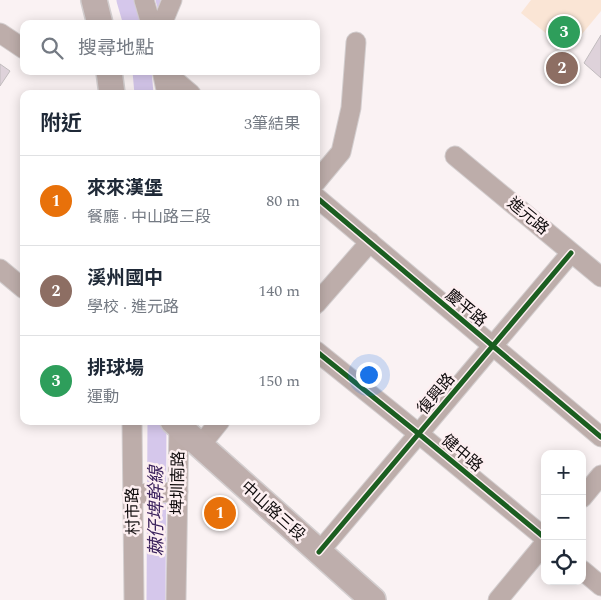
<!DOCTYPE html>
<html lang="zh-TW">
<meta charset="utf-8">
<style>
body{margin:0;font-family:Spectral,"Noto Sans TC",serif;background:#f6f6f7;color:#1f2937}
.controls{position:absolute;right:15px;bottom:15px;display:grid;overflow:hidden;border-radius:10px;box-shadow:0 2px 12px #0003}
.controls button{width:45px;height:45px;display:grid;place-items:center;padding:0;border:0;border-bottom:1px solid #e0e1e3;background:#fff;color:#1f2937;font:25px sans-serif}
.you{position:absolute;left:368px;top:374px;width:18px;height:18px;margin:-12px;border:4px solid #fff;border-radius:50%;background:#1a73e8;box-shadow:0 0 0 8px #1a73e833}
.badge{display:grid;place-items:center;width:32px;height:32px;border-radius:50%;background:#1a73e8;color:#fff;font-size:16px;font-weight:700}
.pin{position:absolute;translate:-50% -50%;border:2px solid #fff;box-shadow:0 1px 5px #0006}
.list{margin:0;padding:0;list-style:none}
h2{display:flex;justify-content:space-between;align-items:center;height:65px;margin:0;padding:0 20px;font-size:21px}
h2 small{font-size:16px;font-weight:400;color:#747a83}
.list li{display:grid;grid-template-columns:32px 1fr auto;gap:15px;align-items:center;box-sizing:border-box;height:90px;padding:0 20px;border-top:1px solid #e0e1e3}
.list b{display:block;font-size:19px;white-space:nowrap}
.list p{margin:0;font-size:16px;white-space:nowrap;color:#747a83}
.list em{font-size:16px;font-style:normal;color:#747a83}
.icon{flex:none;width:28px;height:28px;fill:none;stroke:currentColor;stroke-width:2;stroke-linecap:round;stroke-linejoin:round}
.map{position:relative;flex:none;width:601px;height:600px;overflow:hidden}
.search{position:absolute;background:#fff;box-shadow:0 2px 12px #0003;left:20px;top:20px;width:300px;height:55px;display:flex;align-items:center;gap:12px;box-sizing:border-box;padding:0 18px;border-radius:10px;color:#747a83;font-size:19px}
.panel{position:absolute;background:#fff;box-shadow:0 2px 12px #0003;left:20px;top:90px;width:300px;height:335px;border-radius:10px}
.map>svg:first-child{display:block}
.green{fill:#fae5d5}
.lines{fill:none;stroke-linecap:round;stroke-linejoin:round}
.stream{stroke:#d5c7eb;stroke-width:5}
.canal{stroke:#d5c7eb;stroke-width:19}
.building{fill:#ded2da;stroke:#c1bcbe}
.minor-casing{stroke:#d3cecf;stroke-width:21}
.major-casing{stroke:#d3cecf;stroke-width:28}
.minor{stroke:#bdadaa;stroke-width:19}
.major{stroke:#beaeac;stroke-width:25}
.cycleway-casing{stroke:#fdeff1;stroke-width:8}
.cycleway{stroke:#1b5e20;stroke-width:5}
.labels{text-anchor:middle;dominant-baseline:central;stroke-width:5;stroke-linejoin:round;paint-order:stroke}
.street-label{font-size:16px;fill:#0e0a0b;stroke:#fdeff1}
.water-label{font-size:18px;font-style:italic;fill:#3c235e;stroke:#fdeff1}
</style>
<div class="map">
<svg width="601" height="600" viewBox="0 0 601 600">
<rect width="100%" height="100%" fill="#faf2f3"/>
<!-- green -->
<polygon class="green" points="531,0 601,0 601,11 568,51 521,13"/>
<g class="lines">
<!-- stream -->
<polyline class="stream" points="158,0 161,11"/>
<!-- canal -->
<g class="canal">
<polyline points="126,0 133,24"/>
<polyline points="142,71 144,94"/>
<polyline points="156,600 157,421"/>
</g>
</g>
<!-- building -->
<g class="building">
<polygon points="601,35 601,78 584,63"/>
<polygon points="0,64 10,71 0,86"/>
</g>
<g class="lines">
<!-- minor casing -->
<g class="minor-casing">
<g id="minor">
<polyline points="144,0 151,24"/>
<polyline points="162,24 172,0"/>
<polyline points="0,33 24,49"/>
<polyline points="162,71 167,94"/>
<polyline points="164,71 191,94"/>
<polyline points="455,156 601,277"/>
<polyline points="316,182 341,152 351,108 356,42"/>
<polyline points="316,197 601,437"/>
<polyline points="0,269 24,289"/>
<polyline points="316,304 370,242"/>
<polyline points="316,351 419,434 545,538"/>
<polyline points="132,421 134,600"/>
<polyline points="200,446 220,421"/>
<polyline points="132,494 178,492"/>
<polyline points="582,498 601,475"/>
<polyline points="319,552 571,253"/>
<polyline points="582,570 601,586"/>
<polyline points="176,600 179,421"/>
<polyline points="498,600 545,543"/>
</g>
</g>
<!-- major casing -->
<g class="major-casing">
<g id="major">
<polyline points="94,0 100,24"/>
<polyline points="109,71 112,94"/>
<polyline points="173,421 373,600"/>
</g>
</g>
<!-- minor -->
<use href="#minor" class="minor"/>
<!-- major -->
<use href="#major" class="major"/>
<!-- cycleway casing -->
<g class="cycleway-casing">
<g id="cycleway">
<polyline points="316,197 601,437"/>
<polyline points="316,351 419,434 545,538"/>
<polyline points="319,552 571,253"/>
</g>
</g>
<!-- cycleway -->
<use href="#cycleway" class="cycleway"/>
</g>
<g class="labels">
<!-- street labels -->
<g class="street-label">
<text transform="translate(528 216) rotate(40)">進元路</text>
<text transform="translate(466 308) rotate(40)">慶平路</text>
<text transform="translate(436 394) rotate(-50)">復興路</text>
<text transform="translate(462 453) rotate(40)">健中路</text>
<text transform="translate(178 483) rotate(-89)">埤圳南路</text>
<text transform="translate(133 511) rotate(-91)">村市路</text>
<text transform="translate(273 511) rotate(42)">中山路三段</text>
</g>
<!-- water labels -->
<g class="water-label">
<text transform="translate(156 511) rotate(-90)">棘仔埤幹線</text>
</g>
</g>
</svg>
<div class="controls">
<button>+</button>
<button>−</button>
<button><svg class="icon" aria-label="locate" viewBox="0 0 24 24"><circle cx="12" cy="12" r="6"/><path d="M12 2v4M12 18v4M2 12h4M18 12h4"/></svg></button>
</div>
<div class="you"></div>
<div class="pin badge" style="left:220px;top:513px;background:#e8710a">1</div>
<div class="pin badge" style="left:562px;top:68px;background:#8d6e63">2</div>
<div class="pin badge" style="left:564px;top:32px;background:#2e9e5b">3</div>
<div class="search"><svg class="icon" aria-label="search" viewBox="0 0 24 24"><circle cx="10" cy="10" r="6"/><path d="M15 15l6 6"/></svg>搜尋地點</div>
<section class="panel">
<h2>附近<small>3筆結果</small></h2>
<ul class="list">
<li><span class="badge" style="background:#e8710a">1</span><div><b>來來漢堡</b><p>餐廳 · 中山路三段</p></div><em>80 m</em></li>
<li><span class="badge" style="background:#8d6e63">2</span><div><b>溪州國中</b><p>學校 · 進元路</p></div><em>140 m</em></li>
<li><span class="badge" style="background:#2e9e5b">3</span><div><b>排球場</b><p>運動</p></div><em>150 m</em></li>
</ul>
</section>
</div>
